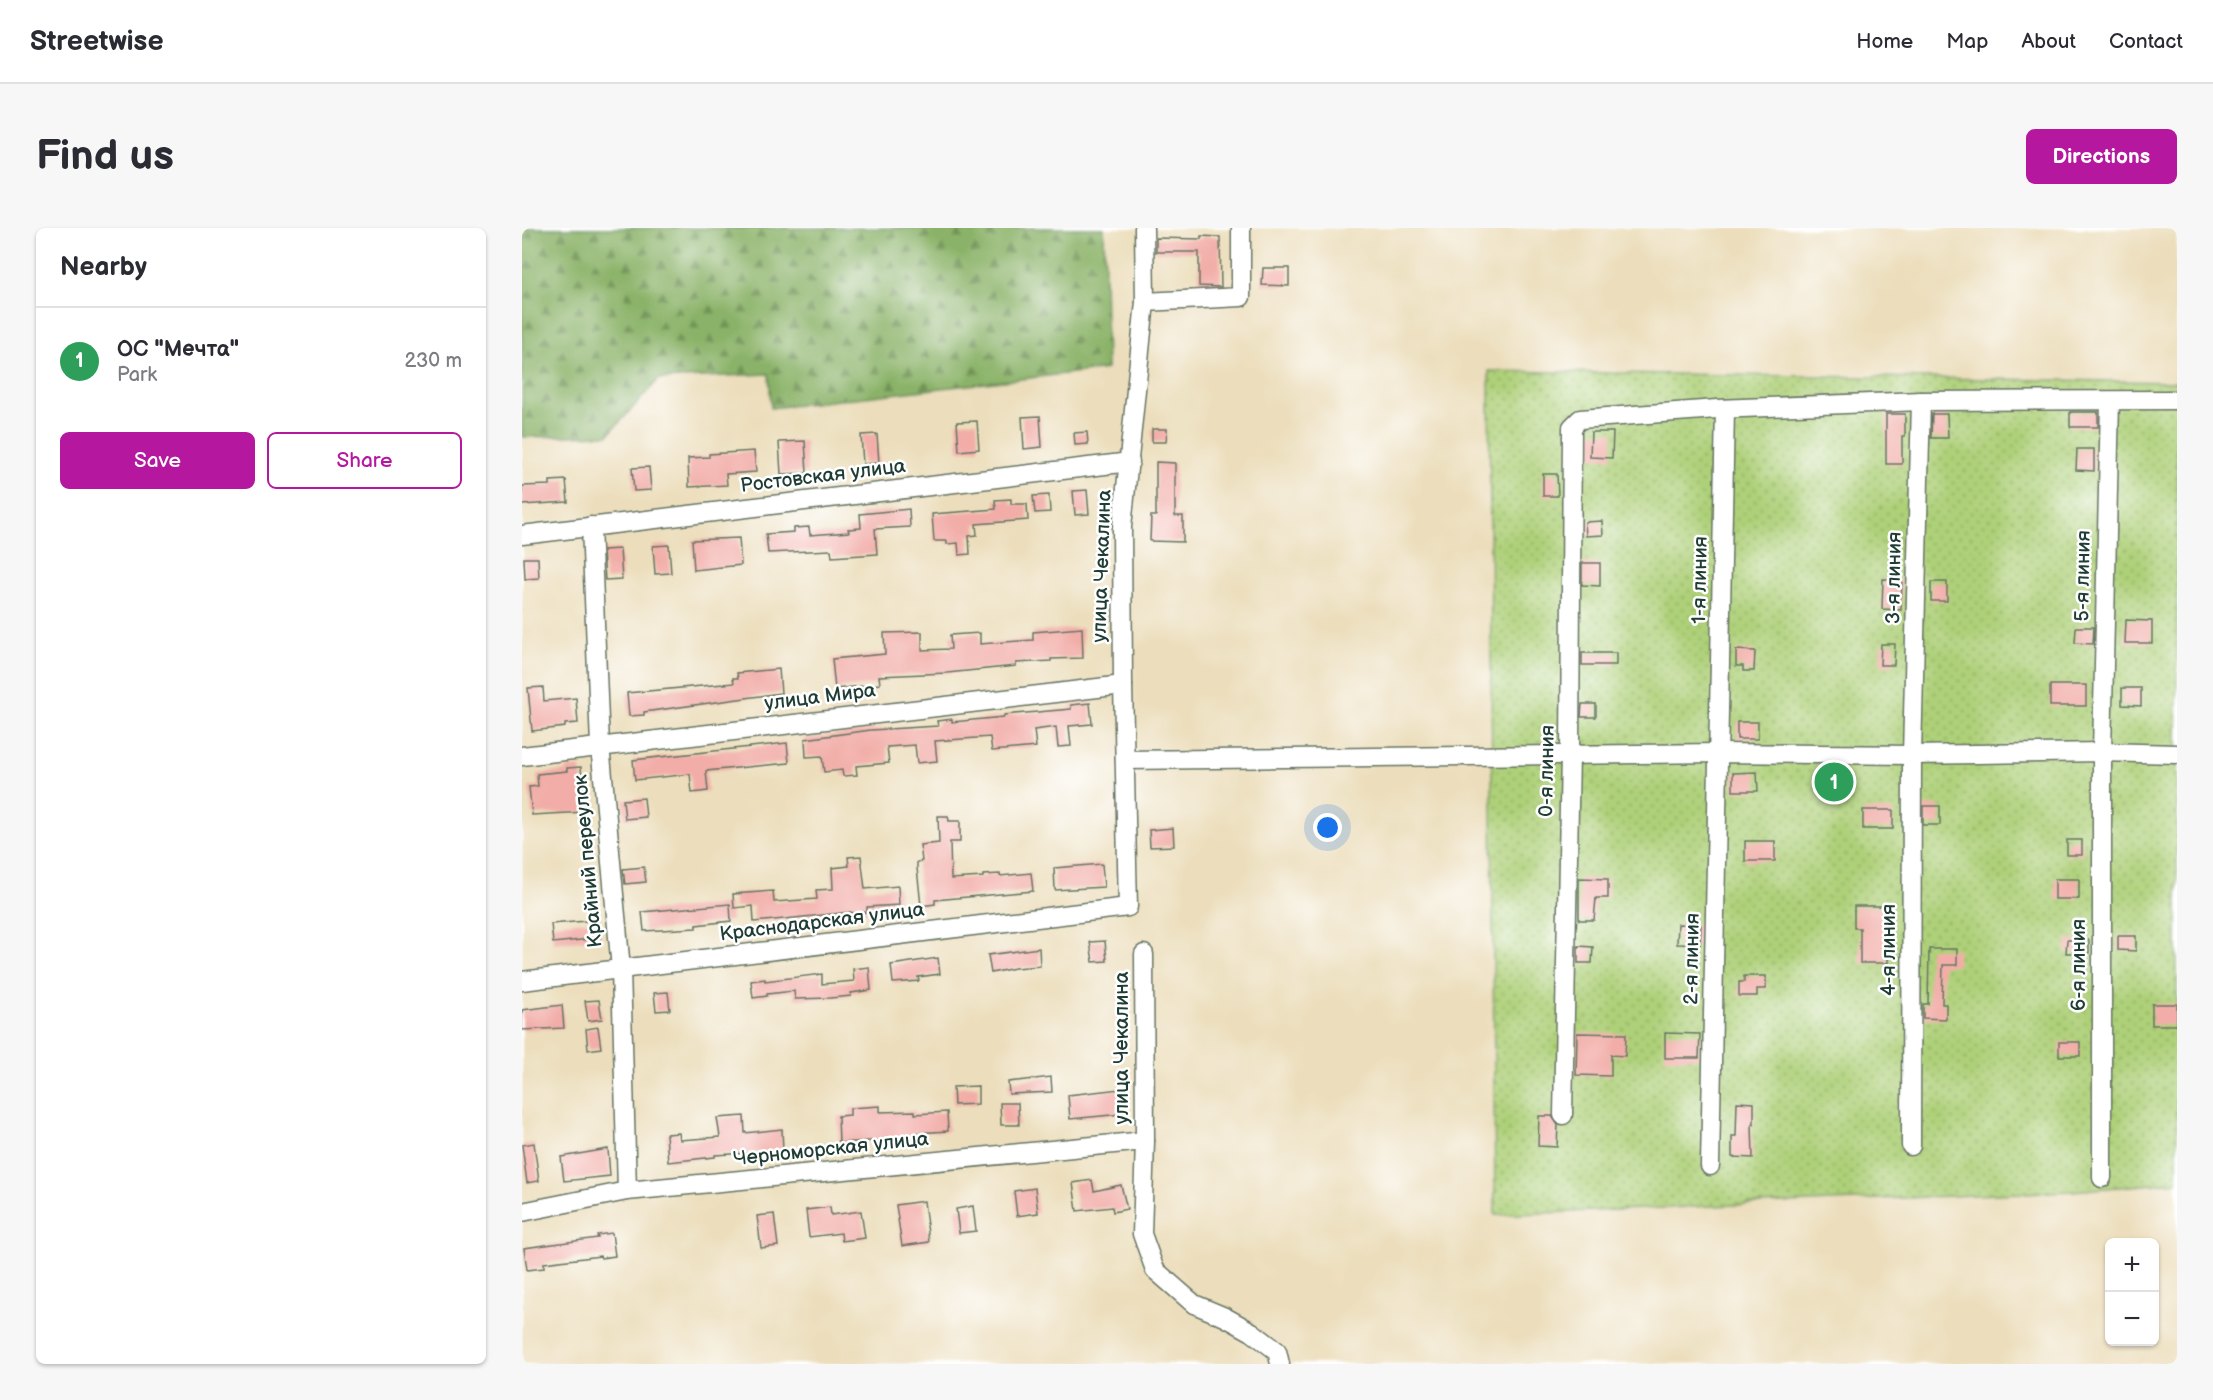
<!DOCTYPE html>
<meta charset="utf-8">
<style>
body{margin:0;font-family:"Balsamiq Sans",sans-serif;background:#f7f7f7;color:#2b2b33}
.controls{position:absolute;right:18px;bottom:18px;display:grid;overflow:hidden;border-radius:9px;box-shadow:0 2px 4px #0004}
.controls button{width:54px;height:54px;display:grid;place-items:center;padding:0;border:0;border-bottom:2px solid #e1e1e2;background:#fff;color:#2b2b33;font:30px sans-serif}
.you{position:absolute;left:806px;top:600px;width:21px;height:21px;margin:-15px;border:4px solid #fff;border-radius:50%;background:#1a73e8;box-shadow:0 0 0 9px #1a73e833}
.badge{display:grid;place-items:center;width:39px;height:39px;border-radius:50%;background:#b5179e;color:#fff;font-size:20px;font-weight:700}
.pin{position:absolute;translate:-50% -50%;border:3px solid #fff;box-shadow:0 2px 6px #0006}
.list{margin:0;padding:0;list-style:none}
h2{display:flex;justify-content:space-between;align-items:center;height:78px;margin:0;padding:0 24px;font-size:26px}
h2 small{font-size:20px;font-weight:400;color:#7c7c81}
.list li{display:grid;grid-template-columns:39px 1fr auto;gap:18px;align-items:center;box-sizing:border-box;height:108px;padding:0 24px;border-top:2px solid #e1e1e2}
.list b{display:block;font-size:22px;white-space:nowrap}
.list p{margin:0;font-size:20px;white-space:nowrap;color:#7c7c81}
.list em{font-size:20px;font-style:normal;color:#7c7c81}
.actions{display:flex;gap:12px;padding:18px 24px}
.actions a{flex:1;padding:14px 0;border:2px solid #b5179e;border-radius:9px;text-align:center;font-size:21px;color:#b5179e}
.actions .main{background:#b5179e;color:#fff}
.map{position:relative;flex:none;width:1655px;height:1136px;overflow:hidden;border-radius:9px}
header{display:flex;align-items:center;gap:36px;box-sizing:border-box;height:84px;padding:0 30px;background:#fff;border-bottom:2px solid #e1e1e2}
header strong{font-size:28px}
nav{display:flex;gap:33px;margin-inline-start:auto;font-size:21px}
.intro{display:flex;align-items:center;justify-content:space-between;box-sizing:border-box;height:144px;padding:0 36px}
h1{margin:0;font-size:42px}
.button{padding:15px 27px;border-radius:9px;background:#b5179e;color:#fff;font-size:21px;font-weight:700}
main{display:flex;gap:36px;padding:0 36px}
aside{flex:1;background:#fff;border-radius:9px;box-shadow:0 2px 4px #0004}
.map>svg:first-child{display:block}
.forest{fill:url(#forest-firs);stroke:#54784e;stroke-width:1.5}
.garden{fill:url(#garden-dots);stroke:#668656;stroke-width:1.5}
.building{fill:#f2ada8}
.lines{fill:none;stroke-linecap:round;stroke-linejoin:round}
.minor-casing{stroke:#677564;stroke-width:21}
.minor{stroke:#fff;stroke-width:18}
.labels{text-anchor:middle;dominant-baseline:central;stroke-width:5;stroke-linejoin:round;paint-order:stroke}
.street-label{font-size:20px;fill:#1f3d34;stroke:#fff}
</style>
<header>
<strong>Streetwise</strong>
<nav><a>Home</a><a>Map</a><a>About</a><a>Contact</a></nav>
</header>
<div class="intro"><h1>Find us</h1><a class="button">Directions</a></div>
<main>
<aside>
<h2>Nearby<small></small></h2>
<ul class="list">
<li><span class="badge" style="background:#2e9e5b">1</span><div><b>ОС &quot;Мечта&quot;</b><p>Park</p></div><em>230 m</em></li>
</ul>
<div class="actions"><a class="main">Save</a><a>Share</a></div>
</aside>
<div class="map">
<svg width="1655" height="1136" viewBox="0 0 1655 1136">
<defs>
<pattern id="forest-firs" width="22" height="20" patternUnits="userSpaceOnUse" patternTransform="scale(1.5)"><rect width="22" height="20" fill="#8ab268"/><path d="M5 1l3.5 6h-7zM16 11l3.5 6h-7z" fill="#709256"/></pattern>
<pattern id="garden-dots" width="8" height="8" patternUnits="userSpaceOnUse" patternTransform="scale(1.5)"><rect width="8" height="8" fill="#aed078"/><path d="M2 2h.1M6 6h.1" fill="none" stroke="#8daa63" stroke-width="1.8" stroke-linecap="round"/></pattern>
</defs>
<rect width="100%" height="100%" fill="#fff"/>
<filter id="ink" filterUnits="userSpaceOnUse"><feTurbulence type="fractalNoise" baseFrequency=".0167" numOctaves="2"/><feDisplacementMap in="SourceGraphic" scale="12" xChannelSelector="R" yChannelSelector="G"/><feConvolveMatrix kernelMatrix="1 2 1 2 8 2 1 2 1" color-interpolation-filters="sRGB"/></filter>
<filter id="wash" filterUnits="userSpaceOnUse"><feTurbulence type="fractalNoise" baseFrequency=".008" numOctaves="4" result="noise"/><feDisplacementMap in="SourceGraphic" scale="24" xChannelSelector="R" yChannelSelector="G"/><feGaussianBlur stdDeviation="1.35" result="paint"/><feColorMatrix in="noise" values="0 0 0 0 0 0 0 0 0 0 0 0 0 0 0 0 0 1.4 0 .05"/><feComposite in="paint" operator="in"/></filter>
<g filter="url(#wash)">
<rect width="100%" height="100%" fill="#ecdebc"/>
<!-- forest -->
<polygon class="forest" points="0,0 582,0 585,141 249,180 247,146 137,151 86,207 0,209"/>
<!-- garden -->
<polygon class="garden" points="967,143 1655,154 1655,954 1550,963 973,987"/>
<g id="blocks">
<!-- building -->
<g class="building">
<polygon points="679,8 698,9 699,59 677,58 677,24 634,24 634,10 679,11"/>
<polygon points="741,40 767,40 767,58 740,57"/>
<rect x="1548" y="184" width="28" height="15"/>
<polygon points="1364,186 1383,186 1383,208 1380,208 1380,236 1364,236"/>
<polygon points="1410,186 1425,186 1426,210 1409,210"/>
<polygon points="518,188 520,219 502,221 500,189"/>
<polygon points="455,193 457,221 437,223 435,194"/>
<polygon points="630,201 645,201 644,214 630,214"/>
<polygon points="565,204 566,216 553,217 552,205"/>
<polygon points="1069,204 1091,204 1090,230 1068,229"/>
<polygon points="355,206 357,235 341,236 339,207"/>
<polygon points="283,213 285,245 259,246 257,214"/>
<polygon points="1555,221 1572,221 1572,243 1554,242"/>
<polygon points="232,223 234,244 204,246 205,257 167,259 166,230 187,229 187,226"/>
<polygon points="634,234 653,235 653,288 661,288 661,314 628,313 629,288 634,288"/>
<polygon points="127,239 129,262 112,263 110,240"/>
<polygon points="1021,246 1035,246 1036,268 1021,268"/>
<polygon points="44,252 46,274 0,277 0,258 28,257 28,253"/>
<polygon points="565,262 567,286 553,287 551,263"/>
<polygon points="527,267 528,284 513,285 511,268"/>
<polygon points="489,271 489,276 505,276 506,292 454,296 455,307 447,308 448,326 437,327 436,315 425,316 425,313 412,313 410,286 474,281 473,272"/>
<polygon points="387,281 388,299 353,301 355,326 310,329 309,322 246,325 244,306 272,304 272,300 287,299 288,307 327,304 326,301 339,300 338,286"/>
<polygon points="1080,293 1081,307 1064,308 1063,294"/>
<polygon points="217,310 219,337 172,342 170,312"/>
<polygon points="147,317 149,345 133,346 131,318"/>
<polygon points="98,321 100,351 83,352 81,322"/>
<polygon points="2,330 16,330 17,350 3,351"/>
<polygon points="1060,335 1078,335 1078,358 1060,357"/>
<polygon points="1361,351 1380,352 1379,382 1360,381"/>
<rect x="1409" y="354" width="16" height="19"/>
<polygon points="1604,392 1630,393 1630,415 1603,415"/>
<polygon points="1554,399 1572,399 1571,416 1553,415"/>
<polygon points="560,400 561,430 529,431 529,433 494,435 494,438 425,445 357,448 358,456 313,461 310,431 363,426 362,405 400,404 400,422 429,421 428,407 458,405 458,416 511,412 511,404"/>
<polygon points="1359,416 1373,416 1372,437 1358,437"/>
<polygon points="1214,422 1233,423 1232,443 1221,443 1221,438 1214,438"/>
<rect x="1060" y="425" width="34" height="12"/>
<polygon points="257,441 259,465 122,484 122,487 107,488 105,465 212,455 211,450 216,450 215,445"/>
<rect x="1528" y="457" width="36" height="21"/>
<polygon points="21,459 22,473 54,470 56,495 43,496 43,499 10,503 6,460"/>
<polygon points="1600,460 1619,460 1619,478 1600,477"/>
<polygon points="568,475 570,496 547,498 549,518 536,519 534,499 512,502 514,519 470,523 468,509 413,513 415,533 395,535 393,517 365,519 367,535 334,538 335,547 321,548 320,542 302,544 300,528 284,529 283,511 349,502 416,498 415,493 430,491 430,494 482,489 482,487 549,481 549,477"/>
<polygon points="1060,476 1074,476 1074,489 1059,489"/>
<rect x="1215" y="494" width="21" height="17"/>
<polygon points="265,515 267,535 184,543 186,563 170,565 168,546 113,552 111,532"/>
<polygon points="59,539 63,584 10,587 7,559 16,558 15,546 45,543 45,540"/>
<polygon points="1235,544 1236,563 1211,563 1211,545"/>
<polygon points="122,570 124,589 103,591 101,572"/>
<rect x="1401" y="578" width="17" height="19"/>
<rect x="1341" y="582" width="30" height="19"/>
<polygon points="416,588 426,588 427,593 438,593 438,614 428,614 429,651 461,649 461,647 478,646 478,648 509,645 511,663 413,672 413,676 399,678 395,640 395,634 400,633 398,617 417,615"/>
<polygon points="651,600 652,618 628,619 627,602"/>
<rect x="1545" y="612" width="15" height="15"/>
<rect x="1223" y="613" width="30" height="20"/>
<polygon points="339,628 343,661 376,658 377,677 345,679 345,684 329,685 329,684 232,694 231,678 212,680 211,666 251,663 252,674 295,671 294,662 311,661 310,640 327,638 326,629"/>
<polygon points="580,636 582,659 533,662 532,640"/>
<polygon points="122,639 124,654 103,656 101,641"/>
<polygon points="1057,650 1086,651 1086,670 1074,670 1072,692 1057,692"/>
<rect x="1533" y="651" width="24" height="20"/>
<polygon points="208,676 209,693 174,697 174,700 122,703 120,684"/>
<polygon points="1332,678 1368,678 1366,735 1338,735 1338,700 1332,700"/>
<polygon points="76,692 78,710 31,715 29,696"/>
<polygon points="1156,696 1179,697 1178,717 1155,716"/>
<polygon points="1596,708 1614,708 1614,723 1596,722"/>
<polygon points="1545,712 1567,712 1567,725 1544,725"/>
<polygon points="583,713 585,733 571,734 568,714"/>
<polygon points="1056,718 1071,719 1070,735 1056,735"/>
<polygon points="517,720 518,738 493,740 469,745 466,727"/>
<polygon points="1407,721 1435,721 1435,737 1421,737 1420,776 1424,776 1424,791 1401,790 1401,776 1406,776"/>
<polygon points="416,730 418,746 396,749 397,753 371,755 369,737"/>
<polygon points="347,739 349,762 329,765 329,768 308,770 273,771 272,763 245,766 245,768 231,770 229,753 243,751 243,753 300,746 300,756 332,753 331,741"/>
<polygon points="1222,748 1244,748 1244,761 1235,761 1235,768 1217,768 1217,754 1222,754"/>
<polygon points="146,764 148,782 134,783 132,765"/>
<polygon points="77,772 80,791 66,793 63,773"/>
<rect x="1630" y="776" width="25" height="21"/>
<polygon points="40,777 42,800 0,802 0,782"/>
<polygon points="76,799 79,820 66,822 64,801"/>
<polygon points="1055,805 1104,806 1103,828 1089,827 1089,848 1054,847"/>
<polygon points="1143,805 1178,806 1177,830 1143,830"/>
<rect x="1537" y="814" width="21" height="14"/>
<polygon points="529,849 530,864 487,866 486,854"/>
<polygon points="456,858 456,876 432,877 431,859"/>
<polygon points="598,861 600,886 548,891 546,867"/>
<polygon points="1215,874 1232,875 1232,896 1230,896 1231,930 1210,929 1210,908 1214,908"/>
<polygon points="478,875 496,875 497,897 479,897"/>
<polygon points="358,878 358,884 393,883 393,886 425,884 426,903 394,905 394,910 317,915 316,888 328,887 328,880"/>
<polygon points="222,888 223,905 260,901 261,923 193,927 193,929 146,934 144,906 157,905 158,912 198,909 195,890"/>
<polygon points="1017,888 1030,888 1036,897 1035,919 1016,918"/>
<polygon points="12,915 17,953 5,955 0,917"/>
<polygon points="86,921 88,948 42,953 39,929"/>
<polygon points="570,952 572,963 599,957 605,981 591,984 590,979 555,983 551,955"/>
<polygon points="513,960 516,985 495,988 492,963"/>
<polygon points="402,973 407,1014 380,1018 374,977"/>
<polygon points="451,978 454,1003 437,1005 434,981"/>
<polygon points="308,979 309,987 339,983 343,1010 320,1013 319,1005 287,1009 284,982"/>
<polygon points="252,986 256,1018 239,1020 235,988"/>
<polygon points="90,1005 93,1028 79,1030 78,1028 22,1035 22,1040 5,1042 2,1020 76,1010 75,1007"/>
</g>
</g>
</g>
<g filter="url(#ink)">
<use href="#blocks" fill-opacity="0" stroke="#677564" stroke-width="1.5"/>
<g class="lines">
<!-- minor casing -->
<g class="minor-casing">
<g id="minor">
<polyline points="623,74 719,69 719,0"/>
<polyline points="69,298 78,517 99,741 105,963"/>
<polyline points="0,307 608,234"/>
<polyline points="0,528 601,457"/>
<polyline points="603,532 1197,525 1390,527 1580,524 1655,526"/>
<polyline points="622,726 623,913 620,1006 633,1042 672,1076 703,1089 730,1104 755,1123 758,1136"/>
<polyline points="0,753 606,679 601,457 600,299 623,74 622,0"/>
<polyline points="1041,887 1048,526 1050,199 1058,191 1195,181 1399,173 1655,172"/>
<polyline points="1389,918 1390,527 1399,173"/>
<polyline points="1188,938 1203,181"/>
<polyline points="1580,950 1580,524 1588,173"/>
<polyline points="0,984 105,963 623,913"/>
</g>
</g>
<!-- minor -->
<use href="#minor" class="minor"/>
</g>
</g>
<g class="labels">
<!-- street labels -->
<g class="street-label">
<text transform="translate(301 248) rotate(-7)">Ростовская улица</text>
<text transform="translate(580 338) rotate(-88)">улица Чекалина</text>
<text transform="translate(1561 348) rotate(-89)">5-я линия</text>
<text transform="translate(1372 350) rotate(-89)">3-я линия</text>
<text transform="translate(1178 352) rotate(-89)">1-я линия</text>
<text transform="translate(298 469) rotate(-7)">улица Мира</text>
<text transform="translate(1025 543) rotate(-89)">0-я линия</text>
<text transform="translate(66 633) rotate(-95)">Крайний переулок</text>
<text transform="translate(300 694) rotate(-7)">Краснодарская улица</text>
<text transform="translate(1367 722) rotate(-90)">4-я линия</text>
<text transform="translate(1170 731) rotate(-89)">2-я линия</text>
<text transform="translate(1557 737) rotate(-90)">6-я линия</text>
<text transform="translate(600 820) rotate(-90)">улица Чекалина</text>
<text transform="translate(309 921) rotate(-6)">Черноморская улица</text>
</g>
</g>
</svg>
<div class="controls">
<button>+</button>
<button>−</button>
</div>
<div class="you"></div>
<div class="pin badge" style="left:1312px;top:554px;background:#2e9e5b">1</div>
</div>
</main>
